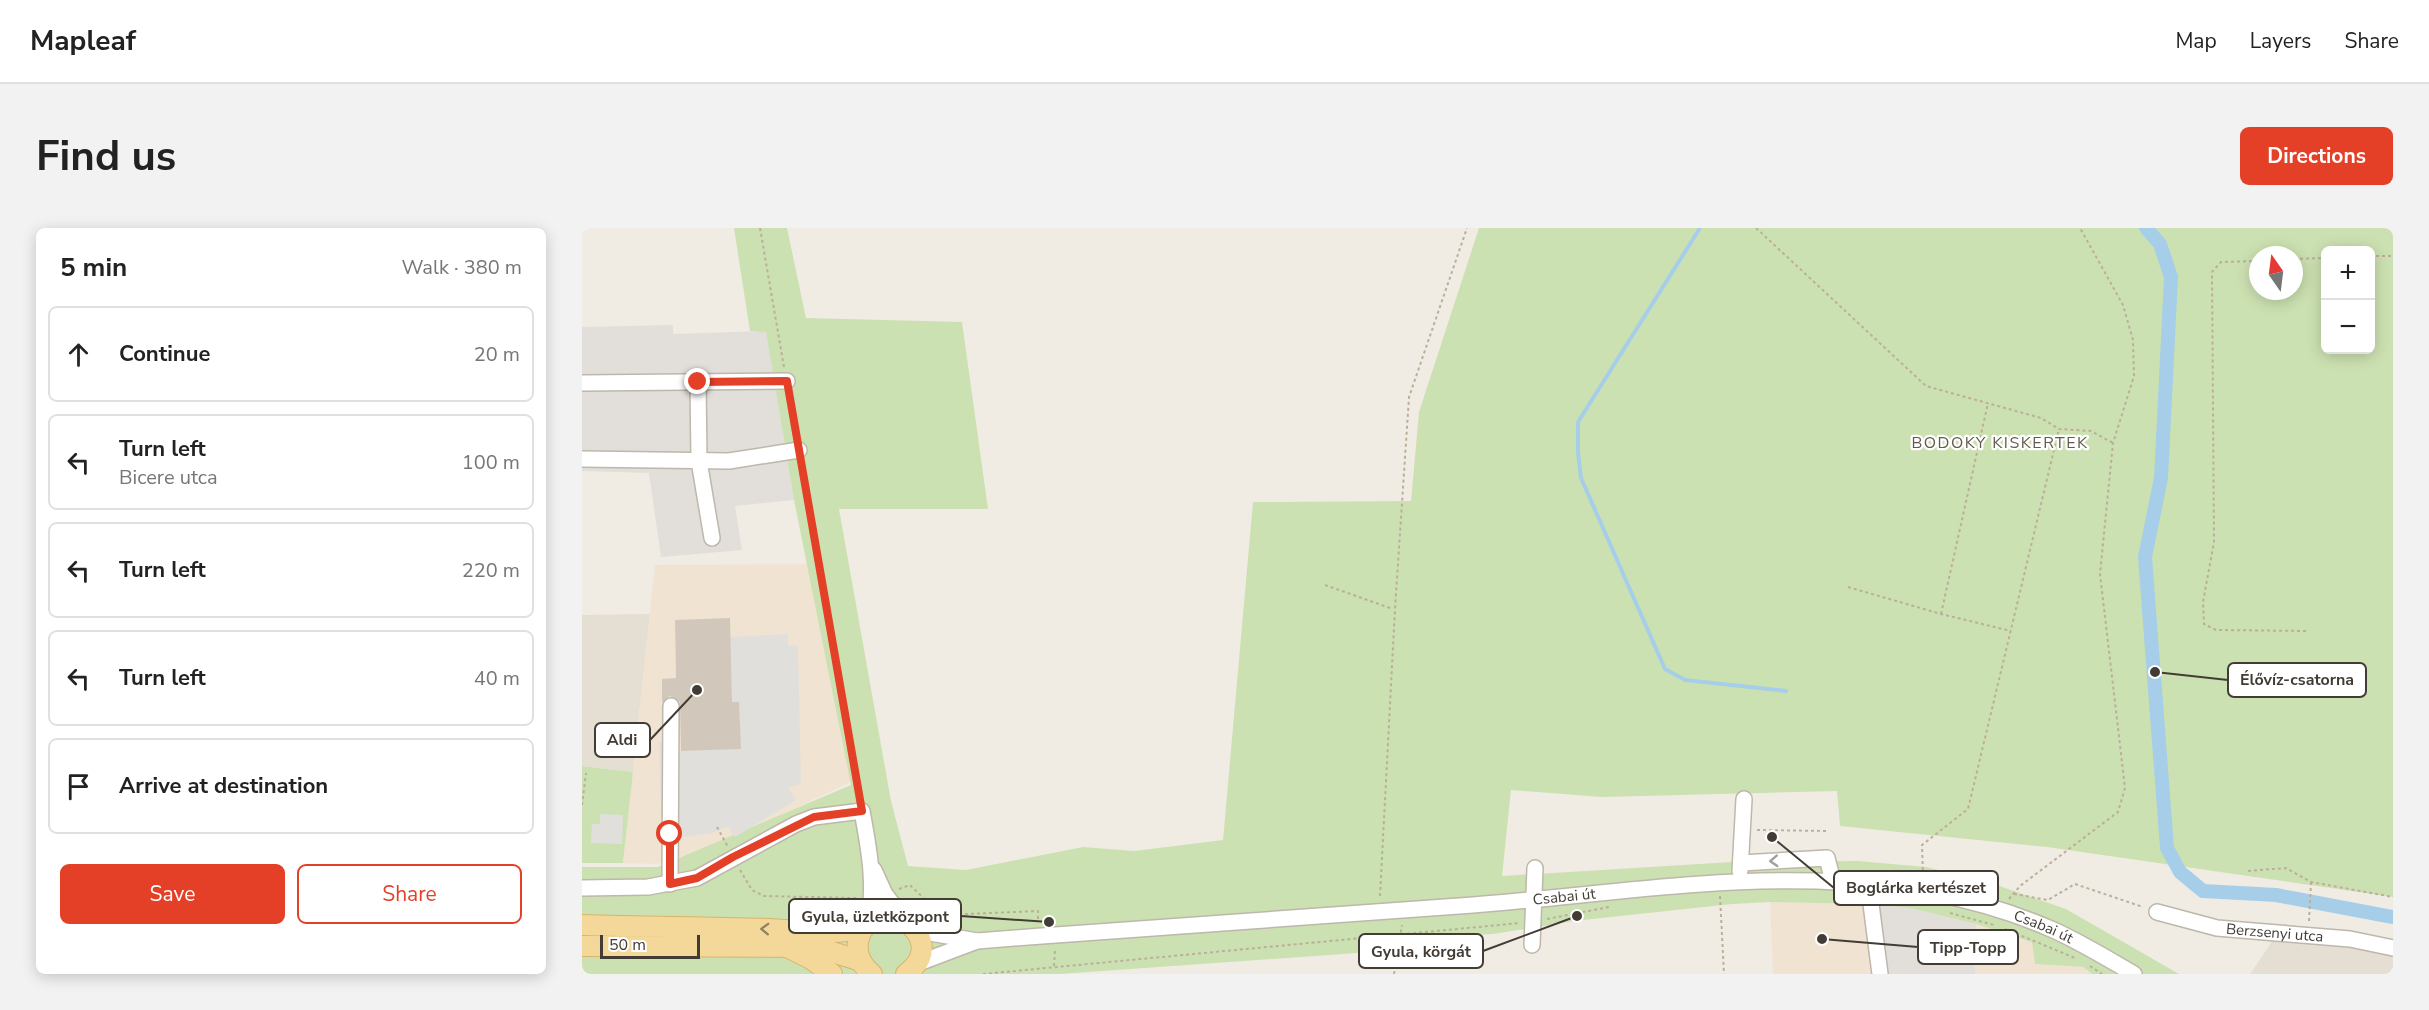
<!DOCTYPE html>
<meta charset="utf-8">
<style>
body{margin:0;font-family:"Nunito Sans",sans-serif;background:#f2f2f2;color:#222}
.controls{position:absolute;right:18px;top:18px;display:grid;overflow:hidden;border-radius:9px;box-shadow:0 3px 15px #0003}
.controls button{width:54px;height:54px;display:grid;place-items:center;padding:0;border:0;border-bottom:2px solid #e0e0e0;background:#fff;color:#222;font:30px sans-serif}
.compass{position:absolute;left:1667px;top:18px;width:54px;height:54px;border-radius:50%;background:#fff;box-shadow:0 3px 15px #0003;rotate:346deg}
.scale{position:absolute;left:18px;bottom:15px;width:100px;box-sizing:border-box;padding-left:6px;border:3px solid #423c35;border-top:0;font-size:16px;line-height:21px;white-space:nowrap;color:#423c35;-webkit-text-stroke:4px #fff;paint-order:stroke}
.stop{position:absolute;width:18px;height:18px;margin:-14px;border:4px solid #e43f27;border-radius:50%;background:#fff}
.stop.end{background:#e43f27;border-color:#fff;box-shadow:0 2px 6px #0008}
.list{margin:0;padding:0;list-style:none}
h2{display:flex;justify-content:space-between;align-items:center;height:78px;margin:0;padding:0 24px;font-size:26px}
h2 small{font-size:20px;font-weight:400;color:#767676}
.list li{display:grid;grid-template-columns:39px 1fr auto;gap:18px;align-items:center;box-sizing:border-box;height:96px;margin:0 12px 12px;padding:0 12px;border:2px solid #e0e0e0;border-radius:9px}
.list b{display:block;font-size:22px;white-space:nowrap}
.list p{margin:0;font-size:20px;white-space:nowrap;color:#767676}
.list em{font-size:20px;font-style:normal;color:#767676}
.actions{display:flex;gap:12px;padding:18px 24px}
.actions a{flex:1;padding:14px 0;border:2px solid #e43f27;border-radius:9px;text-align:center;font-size:21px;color:#e43f27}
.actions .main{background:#e43f27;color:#fff}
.icon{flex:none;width:33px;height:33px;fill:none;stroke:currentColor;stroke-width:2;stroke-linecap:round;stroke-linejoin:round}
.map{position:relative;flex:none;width:1811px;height:746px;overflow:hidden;border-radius:9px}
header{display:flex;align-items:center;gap:36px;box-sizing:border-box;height:84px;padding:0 30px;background:#fff;border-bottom:2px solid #e0e0e0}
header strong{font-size:28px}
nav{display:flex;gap:33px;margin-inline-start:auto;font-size:21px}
.intro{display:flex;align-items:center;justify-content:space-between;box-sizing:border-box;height:144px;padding:0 36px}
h1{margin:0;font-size:42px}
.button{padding:15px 27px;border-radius:9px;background:#e43f27;color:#fff;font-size:21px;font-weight:700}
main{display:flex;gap:36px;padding:0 36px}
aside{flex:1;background:#fff;border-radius:9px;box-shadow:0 3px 15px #0003}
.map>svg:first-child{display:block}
.residential{fill:#e4ded3}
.commercial{fill:#f1e3d1}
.industrial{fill:#e2ded9}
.green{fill:#cce1b1;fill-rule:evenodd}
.parking{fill:#e1dfdc}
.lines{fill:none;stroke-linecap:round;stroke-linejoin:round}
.stream{stroke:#a6cee8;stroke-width:4}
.canal{stroke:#a6cee8;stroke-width:14}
.building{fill:#d1c8bb}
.minor-casing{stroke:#beb7ab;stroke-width:18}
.major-casing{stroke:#d7b46c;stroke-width:22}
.path{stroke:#bbaf9b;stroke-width:2;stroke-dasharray:3 3;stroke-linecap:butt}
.minor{stroke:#fff;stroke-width:15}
.major{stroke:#f4d89a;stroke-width:20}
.oneway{stroke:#a09e9a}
.oneway2{stroke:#928262}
.route{stroke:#e43f27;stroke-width:8}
.labels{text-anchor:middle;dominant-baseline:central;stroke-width:4.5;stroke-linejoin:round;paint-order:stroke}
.street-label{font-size:15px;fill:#423c35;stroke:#fff}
.neighbourhood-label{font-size:16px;letter-spacing:1.5px;fill:#635a4d;stroke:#fff}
.leader{fill:none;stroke:#423c35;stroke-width:2}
.callout-dot{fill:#423c35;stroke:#fff;stroke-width:2}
.callout{fill:#fff;stroke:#423c35;stroke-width:2}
.callout-label{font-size:16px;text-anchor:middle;font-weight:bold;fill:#423c35}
</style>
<header>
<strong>Mapleaf</strong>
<nav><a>Map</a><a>Layers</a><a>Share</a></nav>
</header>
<div class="intro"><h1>Find us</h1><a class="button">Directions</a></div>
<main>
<aside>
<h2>5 min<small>Walk · 380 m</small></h2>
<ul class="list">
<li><svg class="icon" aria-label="ahead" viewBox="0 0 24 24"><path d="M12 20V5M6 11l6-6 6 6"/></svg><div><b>Continue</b></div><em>20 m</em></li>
<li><svg class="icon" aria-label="left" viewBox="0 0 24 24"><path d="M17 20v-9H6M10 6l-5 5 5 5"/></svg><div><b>Turn left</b><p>Bicere utca</p></div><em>100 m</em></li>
<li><svg class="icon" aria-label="left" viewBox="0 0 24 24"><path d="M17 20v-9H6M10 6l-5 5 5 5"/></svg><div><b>Turn left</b></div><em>220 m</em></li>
<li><svg class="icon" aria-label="left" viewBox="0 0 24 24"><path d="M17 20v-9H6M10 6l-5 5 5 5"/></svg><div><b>Turn left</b></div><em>40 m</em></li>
<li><svg class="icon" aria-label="arrive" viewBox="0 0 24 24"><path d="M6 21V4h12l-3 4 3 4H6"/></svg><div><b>Arrive at destination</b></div></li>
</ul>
<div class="actions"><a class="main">Save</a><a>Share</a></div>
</aside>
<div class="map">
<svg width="1811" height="746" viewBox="0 0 1811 746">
<rect width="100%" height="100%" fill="#f0ece4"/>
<!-- residential -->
<g class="residential">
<polygon points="68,386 51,544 0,538 0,387"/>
<polygon points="1702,696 1811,713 1811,746 1668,746"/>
</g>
<!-- commercial -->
<g class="commercial">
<polygon points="229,336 269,554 124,622 75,636 41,635 73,337"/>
<polygon points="1188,674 1288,676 1293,746 1191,746"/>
<polygon points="1394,696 1451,714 1453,736 1501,739 1510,746 1393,746"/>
</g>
<!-- industrial -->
<g class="industrial">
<polygon points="91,97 91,106 184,103 212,272 153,278 160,322 79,329 67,245 0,243 0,99"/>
<polygon points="1288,676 1328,680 1394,696 1393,746 1293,746"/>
</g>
<!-- green -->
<g class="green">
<path d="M152,0H205L224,90L380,94L406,281H257L309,573L326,638L384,642L501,619L552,623L641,612L671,274L829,273L837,184L897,0H1811V669L1465,619L1258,598L1255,563L1020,569L929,562L920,648L1150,634L1276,633L1344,639L1400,652L1484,681L1597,746H1510L1501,739L1453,736L1450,714L1394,696L1328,680L1288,676L1188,674L1150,676L992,693L911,706L789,712V724L478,746H0V639H76L269,557L212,272L184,104L168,103ZM1744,22H1788V122H1744ZM1676,27H1712V63H1676Z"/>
<polygon points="0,538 51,544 41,635 0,635"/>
</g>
<!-- parking -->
<g class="parking">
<polygon points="206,406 206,417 216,418 219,556 206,559 214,572 153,609 146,599 129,605 80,612 77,514 96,513 97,523 158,521 157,474 150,474 148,409"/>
<polygon points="18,586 41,587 40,616 9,615 10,596 18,596"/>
</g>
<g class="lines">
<!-- stream -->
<polyline class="stream" points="1118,0 996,194 996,225 999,250 1083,441 1103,452 1204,463"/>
<!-- canal -->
<polyline class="canal" points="1564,0 1578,16 1589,49 1579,250 1563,329 1585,620 1598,644 1621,663 1694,667 1811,689"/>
</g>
<!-- building -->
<polygon class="building" points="148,390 150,474 157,474 159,521 99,523 98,474 88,468 80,474 80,451 94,450 93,392"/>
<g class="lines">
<!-- minor casing -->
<g class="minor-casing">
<g id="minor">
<polyline points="116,154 117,233 130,310"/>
<polyline points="0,155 205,153"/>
<polyline points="0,231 147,233 217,222"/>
<polyline points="1159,635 1245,630 1251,653"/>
<polyline points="292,642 303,666 323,692"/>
<polyline points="1158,643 1162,571"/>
<polyline points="1289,655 1289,676 1298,746"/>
<polyline points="88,656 89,478"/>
<path d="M0,660L66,659L115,650L214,596L232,589L280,583C287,621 294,657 286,696"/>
<path id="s1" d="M1575,684L1635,700L1768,711L1811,720"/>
<polyline points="332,700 348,705 395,713"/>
<polyline points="950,717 953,640"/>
<path id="s2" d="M334,736L395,713C560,700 725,689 891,677C1085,662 1282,620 1469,701C1497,713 1524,730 1552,746"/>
</g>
</g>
<!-- major casing -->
<g class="major-casing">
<g id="major">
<path d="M0,697C62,699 124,699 186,701C217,702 252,709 283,699"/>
<polyline points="0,718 234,719 279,733"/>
<polyline points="207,720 229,731 250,746"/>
<path d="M290,746C280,738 274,727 276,714C287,655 375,709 324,746"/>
</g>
</g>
<!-- path -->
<g class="path">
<polyline points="178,0 202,139"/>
<polyline points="1174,0 1344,158 1459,190 1477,201 1509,203 1531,215"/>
<polyline points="1788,28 1811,28"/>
<polyline points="1712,31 1744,30"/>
<polyline points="1676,33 1639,34 1630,44 1632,314 1621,374 1622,396 1634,402 1725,403"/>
<polyline points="207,166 214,207"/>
<polyline points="219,237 277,568"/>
<polyline points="743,357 811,381"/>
<polyline points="1266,359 1359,386 1429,403"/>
<polyline points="1359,386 1406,175"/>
<polyline points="0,577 4,545"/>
<polyline points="135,599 146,619"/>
<polyline points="1175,602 1247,603"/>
<polyline points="158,642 170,662 182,668 274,670"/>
<polyline points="1666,643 1704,640 1729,654 1811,669"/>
<polyline points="1341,648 1340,617 1386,581 1477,201"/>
<polyline points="317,661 328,657 359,687 357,692"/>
<polyline points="1432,666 1466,672 1493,656 1561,679"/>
<polyline points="798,668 813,381 827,169 885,0"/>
<polyline points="1138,668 1142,746"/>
<polyline points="1427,671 1438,658 1536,584 1543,560 1518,346 1531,215 1552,148 1551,112 1541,77 1498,0"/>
<polyline points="1368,685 1412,697"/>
<polyline points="359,687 456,683 456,694"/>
<polyline points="965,691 1027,679"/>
<polyline points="1727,693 1729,654"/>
<polyline points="1423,701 1493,730"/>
<polyline points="472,738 473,722 474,721"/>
<polyline points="1508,738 1520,746"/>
<polyline points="401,746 938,695"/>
<polyline points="812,746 820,697"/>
</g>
<!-- minor -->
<use href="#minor" class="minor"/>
<!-- major -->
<use href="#major" class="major"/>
</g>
<!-- one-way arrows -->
<defs><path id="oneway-chevron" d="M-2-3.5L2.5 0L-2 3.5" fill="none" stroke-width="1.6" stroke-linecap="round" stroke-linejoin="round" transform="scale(1.5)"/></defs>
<use class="oneway" href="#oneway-chevron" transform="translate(1192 633) rotate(177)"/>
<use class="oneway2" href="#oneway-chevron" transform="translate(183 701) rotate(-178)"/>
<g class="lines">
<!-- route -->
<polyline class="route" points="88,606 88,656 115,650 151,629 232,589 280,583 205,153 116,154"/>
</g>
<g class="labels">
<!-- street labels -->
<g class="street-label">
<text stroke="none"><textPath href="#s2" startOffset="654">Csabai út</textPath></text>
<text stroke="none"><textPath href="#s2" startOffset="1140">Csabai út</textPath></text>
<text stroke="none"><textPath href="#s1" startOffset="120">Berzsenyi utca</textPath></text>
</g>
<!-- neighbourhood labels -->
<g class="neighbourhood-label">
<text x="1418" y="215">BODOKY KISKERTEK</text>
</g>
</g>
<!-- callouts -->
<path class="leader" d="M1573 444L1646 452M115 462L68 512M1190 609L1252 660M467 694L379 688M1240 711L1336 719M995 688L901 723"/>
<g class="callout-dot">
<circle cx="1573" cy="444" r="6"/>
<circle cx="115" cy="462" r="6"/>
<circle cx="1190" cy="609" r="6"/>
<circle cx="467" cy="694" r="6"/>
<circle cx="1240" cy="711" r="6"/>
<circle cx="995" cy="688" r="6"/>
</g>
<g class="callout">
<rect x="1646" y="435" width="138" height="34" rx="6"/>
<rect x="13" y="495" width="55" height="34" rx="6"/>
<rect x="1252" y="643" width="164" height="34" rx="6"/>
<rect x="207" y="671" width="172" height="34" rx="6"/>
<rect x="1336" y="702" width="100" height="34" rx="6"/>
<rect x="777" y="706" width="124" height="34" rx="6"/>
</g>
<g class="callout-label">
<text x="1715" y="457">Élővíz-csatorna</text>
<text x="40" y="517">Aldi</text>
<text x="1334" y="665">Boglárka kertészet</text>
<text x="293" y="694">Gyula, üzletközpont</text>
<text x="1386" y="725">Tipp-Topp</text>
<text x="839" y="729">Gyula, körgát</text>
</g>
</svg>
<div class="controls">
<button>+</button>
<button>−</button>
</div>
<svg class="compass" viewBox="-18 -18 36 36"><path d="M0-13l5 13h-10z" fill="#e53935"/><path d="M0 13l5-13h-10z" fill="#767676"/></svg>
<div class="scale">50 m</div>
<div class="stop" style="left:88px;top:606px"></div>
<div class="stop end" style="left:116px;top:154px"></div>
</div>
</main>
